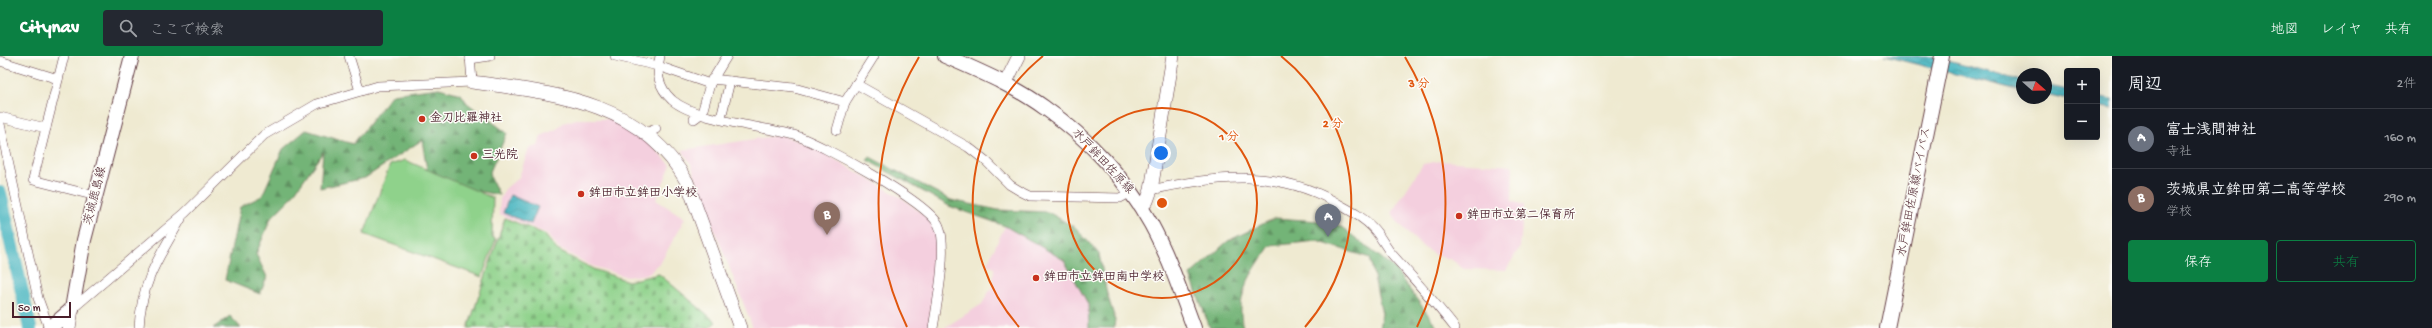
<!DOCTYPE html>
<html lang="ja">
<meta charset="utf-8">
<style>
body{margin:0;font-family:"Gochi Hand","Klee One",sans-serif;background:#242831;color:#f1f3f6}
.controls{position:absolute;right:12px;top:12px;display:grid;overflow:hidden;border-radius:4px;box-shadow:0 4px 16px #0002}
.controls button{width:36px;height:36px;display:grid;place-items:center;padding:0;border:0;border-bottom:1px solid #363941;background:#171b24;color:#f1f3f6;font:20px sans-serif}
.compass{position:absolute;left:2016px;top:12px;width:36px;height:36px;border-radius:50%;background:#171b24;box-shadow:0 4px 16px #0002;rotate:110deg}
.scale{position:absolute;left:12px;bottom:10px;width:59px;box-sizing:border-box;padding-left:4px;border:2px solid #4a1f2b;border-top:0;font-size:11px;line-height:14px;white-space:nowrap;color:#4a1f2b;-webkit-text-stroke:3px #fdfcf7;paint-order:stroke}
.you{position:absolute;left:1161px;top:97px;width:14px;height:14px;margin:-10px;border:3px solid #fff;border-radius:50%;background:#1a73e8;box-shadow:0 0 0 6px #1a73e833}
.badge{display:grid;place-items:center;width:26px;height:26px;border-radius:50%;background:#0b8043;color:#fff;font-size:13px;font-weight:700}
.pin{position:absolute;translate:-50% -33px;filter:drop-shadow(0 1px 2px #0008)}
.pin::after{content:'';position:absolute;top:21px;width:14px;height:12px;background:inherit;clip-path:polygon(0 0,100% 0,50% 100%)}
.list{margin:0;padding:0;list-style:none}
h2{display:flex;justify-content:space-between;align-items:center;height:52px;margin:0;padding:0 16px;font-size:17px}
h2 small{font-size:13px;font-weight:400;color:#9ea1a6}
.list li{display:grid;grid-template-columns:26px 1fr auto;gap:12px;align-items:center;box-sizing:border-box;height:60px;padding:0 16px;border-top:1px solid #363941}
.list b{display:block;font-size:15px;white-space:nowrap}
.list p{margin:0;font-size:13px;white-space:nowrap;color:#9ea1a6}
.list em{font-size:13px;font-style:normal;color:#9ea1a6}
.actions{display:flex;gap:8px;padding:12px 16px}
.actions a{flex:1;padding:9px 0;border:1px solid #0b8043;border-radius:4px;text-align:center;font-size:14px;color:#0b8043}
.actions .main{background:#0b8043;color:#fff}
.icon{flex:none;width:22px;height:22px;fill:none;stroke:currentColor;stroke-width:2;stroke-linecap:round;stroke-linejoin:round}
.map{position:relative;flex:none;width:2112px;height:272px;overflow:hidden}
header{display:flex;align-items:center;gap:24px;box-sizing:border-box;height:56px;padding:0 20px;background:#0b8043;color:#fff}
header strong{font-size:19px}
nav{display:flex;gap:22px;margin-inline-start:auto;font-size:14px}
.search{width:280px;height:36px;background:#242831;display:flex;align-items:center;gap:10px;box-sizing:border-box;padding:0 14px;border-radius:4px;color:#9ea1a6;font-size:15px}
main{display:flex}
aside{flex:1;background:#171b24}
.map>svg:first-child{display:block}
.built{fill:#f4cfde}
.forest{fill:url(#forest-firs);stroke:#5e6a51}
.cemetery{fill:url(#cemetery-stones);stroke:#6c785b}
.pitch{fill:#8fd28b;stroke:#6c785b}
.water{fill:url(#water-waves);stroke:#486a75}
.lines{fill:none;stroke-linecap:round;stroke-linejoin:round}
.river{stroke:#45b4bf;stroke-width:14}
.street-casing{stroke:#633d44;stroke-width:10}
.secondary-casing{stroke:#633d44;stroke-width:14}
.primary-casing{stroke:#633d44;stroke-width:16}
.street{stroke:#fff;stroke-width:9}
.secondary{stroke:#fff;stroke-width:13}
.primary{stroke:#fff;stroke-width:14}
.ring{fill:none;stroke:#e0560e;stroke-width:2}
.poi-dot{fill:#c8321e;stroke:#fdfcf7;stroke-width:1.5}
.labels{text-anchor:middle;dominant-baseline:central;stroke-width:3;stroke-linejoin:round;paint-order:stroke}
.poi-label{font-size:12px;font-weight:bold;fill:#4a1f2b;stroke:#fdfcf7;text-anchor:start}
.street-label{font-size:12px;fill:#4a1f2b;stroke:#fdfcf7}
.centre{fill:#e0560e;stroke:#fdfcf7;stroke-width:2}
.ring-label{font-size:12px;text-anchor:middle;font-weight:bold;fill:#e0560e;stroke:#fdfcf7;stroke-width:3;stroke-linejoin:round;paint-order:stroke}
</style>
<header>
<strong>Citynav</strong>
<div class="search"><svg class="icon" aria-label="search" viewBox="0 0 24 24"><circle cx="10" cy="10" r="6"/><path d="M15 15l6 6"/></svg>ここで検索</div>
<nav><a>地図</a><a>レイヤ</a><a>共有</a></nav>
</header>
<main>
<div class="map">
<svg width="2112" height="272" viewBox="0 0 2112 272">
<defs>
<pattern id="forest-firs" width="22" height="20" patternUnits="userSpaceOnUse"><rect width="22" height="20" fill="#73b477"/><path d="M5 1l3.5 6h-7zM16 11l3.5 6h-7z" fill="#609262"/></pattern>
<pattern id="cemetery-stones" width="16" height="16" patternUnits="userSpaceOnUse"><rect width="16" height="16" fill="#8fd28b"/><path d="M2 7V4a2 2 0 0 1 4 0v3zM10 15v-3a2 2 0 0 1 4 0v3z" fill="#7db478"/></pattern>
<pattern id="water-waves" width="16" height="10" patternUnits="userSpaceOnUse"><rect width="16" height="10" fill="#45b4bf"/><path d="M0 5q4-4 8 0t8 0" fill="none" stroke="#3c929b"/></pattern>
</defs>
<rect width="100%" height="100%" fill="#fdfcf7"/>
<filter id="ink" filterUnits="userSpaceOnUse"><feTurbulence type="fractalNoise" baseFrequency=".025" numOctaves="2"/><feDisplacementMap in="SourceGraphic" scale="8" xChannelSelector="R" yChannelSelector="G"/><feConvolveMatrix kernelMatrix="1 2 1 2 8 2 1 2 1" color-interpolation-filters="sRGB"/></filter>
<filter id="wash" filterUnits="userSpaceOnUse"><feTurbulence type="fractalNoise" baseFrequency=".012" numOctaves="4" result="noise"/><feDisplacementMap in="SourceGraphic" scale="16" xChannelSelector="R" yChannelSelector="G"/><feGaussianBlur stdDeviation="0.9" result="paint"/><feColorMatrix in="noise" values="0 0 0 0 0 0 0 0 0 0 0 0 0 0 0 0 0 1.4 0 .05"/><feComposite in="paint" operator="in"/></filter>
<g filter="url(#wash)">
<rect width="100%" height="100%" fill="#efead1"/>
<!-- built -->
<g class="built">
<polygon points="576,63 616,63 645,83 671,109 656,144 685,162 661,206 648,218 627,221 592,210 558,192 548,178 499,158 500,143 505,133 519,121 529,92 538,90 541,80 557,73 563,67"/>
<polygon points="781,79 812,90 902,142 925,160 936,173 938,184 929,272 753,272 706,152 691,108 682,94"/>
<polygon points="1440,105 1513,110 1512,145 1524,149 1520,191 1506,214 1464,213 1452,204 1435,199 1421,190 1396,164 1392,156 1423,108"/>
<polygon points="1005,170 1054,196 1076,214 1087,239 1092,272 944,272 982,248 993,229 994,212 987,208"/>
</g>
<!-- forest -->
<g class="forest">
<polygon points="439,32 461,38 467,47 507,77 489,118 499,139 439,128 427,114 422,84 365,122 320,132 323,96 291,142 271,162 256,198 267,221 260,238 225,224 240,151 262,140 283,93 306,74 353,88 392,38"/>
<polygon points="870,101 951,144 998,154 1048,156 1076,172 1099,198 1107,238 1115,263 1114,272 1089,272 1088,248 1064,204 1005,170 949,150 867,104"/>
<path d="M1275,162L1335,166L1393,211L1438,272H1379L1382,258L1370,202L1317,185L1270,190C1251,217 1235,238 1243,272H1210L1190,219L1228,185Z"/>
<polygon points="230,260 241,272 213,272"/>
</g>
<!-- cemetery -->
<polygon class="cemetery" points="505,162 544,178 557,194 593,213 628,225 659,218 716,266 709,272 468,272"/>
<!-- pitch -->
<polygon class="pitch" points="405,104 493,142 492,181 496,183 482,221 364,178 390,109"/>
<!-- water -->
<g class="water">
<polygon points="1884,0 1930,0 2022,25 2022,35"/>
<polygon points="2046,29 2067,34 2067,43 2046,38"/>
<polygon points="2097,41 2112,44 2112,53 2097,50"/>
<polygon points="510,139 538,151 531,168 503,157"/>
</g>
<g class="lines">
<!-- river -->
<polyline class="river" points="0,137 30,272"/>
</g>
</g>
<g filter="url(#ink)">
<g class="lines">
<!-- street casing -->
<g class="street-casing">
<g id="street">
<polyline points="64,0 33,124 96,140"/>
<polyline points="349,0 360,35"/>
<polyline points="615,0 658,10 710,28"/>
<path d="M660,0C656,17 658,31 672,44C697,65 762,70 794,79C820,87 930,147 939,170C948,191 937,248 933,272"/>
<polyline points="470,3 490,0"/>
<polyline points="0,5 58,23"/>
<polyline points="712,23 794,32 845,46 874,0"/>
<polyline points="856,28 968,91 986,105 1010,129 1020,135 1030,140 1120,142 1131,136"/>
<polyline points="0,61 46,72"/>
<polyline points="721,62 730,25"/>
<polyline points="694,63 702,57 710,28 727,0"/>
<polyline points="0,68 38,242 49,272"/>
<polyline points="837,74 845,46"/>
<polyline points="646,77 656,73"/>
<path d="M1151,134C1218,119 1280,112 1342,150C1353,156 1364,162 1372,171C1379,178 1384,188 1390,196C1412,221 1435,246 1455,272"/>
<polyline points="72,253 185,157 264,79 317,48 378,30 472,26 470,0"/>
<path d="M139,272C141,226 159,201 181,163"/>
</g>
</g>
<!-- secondary casing -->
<g class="secondary-casing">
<g id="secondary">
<path d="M472,26C554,37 642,45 687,126L740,272"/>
<polyline points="1005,28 1019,0"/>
<polyline points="1141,151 1147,145 1151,134 1173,0"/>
<polyline points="69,272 72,253"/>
</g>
</g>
<!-- primary casing -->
<g class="primary-casing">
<g id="primary">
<path d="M945,0C979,15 1015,30 1045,52C1087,81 1126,123 1151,168C1169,201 1181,237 1194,272"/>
<polyline points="50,272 72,253 84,184 132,0"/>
<polyline points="1887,272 1942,0"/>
</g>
</g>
<!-- street -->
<use href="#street" class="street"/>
<!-- secondary -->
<use href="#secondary" class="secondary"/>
<!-- primary -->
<use href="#primary" class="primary"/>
</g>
</g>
<!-- distance rings -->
<g class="ring">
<circle cx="1162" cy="147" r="95"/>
<path d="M1019 271A189 189 0 0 1 1043 0M1281 0A189 189 0 0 1 1305 271"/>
<path d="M907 271A284 284 0 0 1 919 1M1405 1A284 284 0 0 1 1417 271"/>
</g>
<!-- markers -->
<g class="poi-dot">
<circle cx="422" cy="63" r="4"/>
<circle cx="474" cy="100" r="4"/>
<circle cx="581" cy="138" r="4"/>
<circle cx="1459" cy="160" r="4"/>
<circle cx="1036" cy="222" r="4"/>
</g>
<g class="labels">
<!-- poi labels -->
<g class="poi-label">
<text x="430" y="63">金刀比羅神社</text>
<text x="482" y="100">三光院</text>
<text x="589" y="138">鉾田市立鉾田小学校</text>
<text x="1467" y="160">鉾田市立第二保育所</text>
<text x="1044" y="222">鉾田市立鉾田南中学校</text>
</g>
<!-- street labels -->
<g class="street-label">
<text transform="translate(1102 106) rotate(47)">水戸鉾田佐原線</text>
<text transform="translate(1915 136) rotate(-79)">水戸鉾田佐原線バイパス</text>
<text transform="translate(96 140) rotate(-76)">茨城鹿島線</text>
</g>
</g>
<circle cx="1162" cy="147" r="6" class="centre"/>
<g class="ring-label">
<text x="1419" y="31">3 分</text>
<text x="1333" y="71">2 分</text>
<text x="1229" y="84">1 分</text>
</g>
</svg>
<div class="controls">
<button>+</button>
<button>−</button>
</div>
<svg class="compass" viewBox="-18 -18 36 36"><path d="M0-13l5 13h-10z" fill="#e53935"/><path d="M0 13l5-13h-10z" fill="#9ea1a6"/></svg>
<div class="scale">50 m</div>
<div class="you"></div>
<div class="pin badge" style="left:1328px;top:181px;background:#6b7280">A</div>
<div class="pin badge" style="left:827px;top:179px;background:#8d6e63">B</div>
</div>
<aside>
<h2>周辺<small>2件</small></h2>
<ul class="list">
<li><span class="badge" style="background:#6b7280">A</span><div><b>富士浅間神社</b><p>寺社</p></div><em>160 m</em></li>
<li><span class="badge" style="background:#8d6e63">B</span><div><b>茨城県立鉾田第二高等学校</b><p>学校</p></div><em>290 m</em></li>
</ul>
<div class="actions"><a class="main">保存</a><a>共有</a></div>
</aside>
</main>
